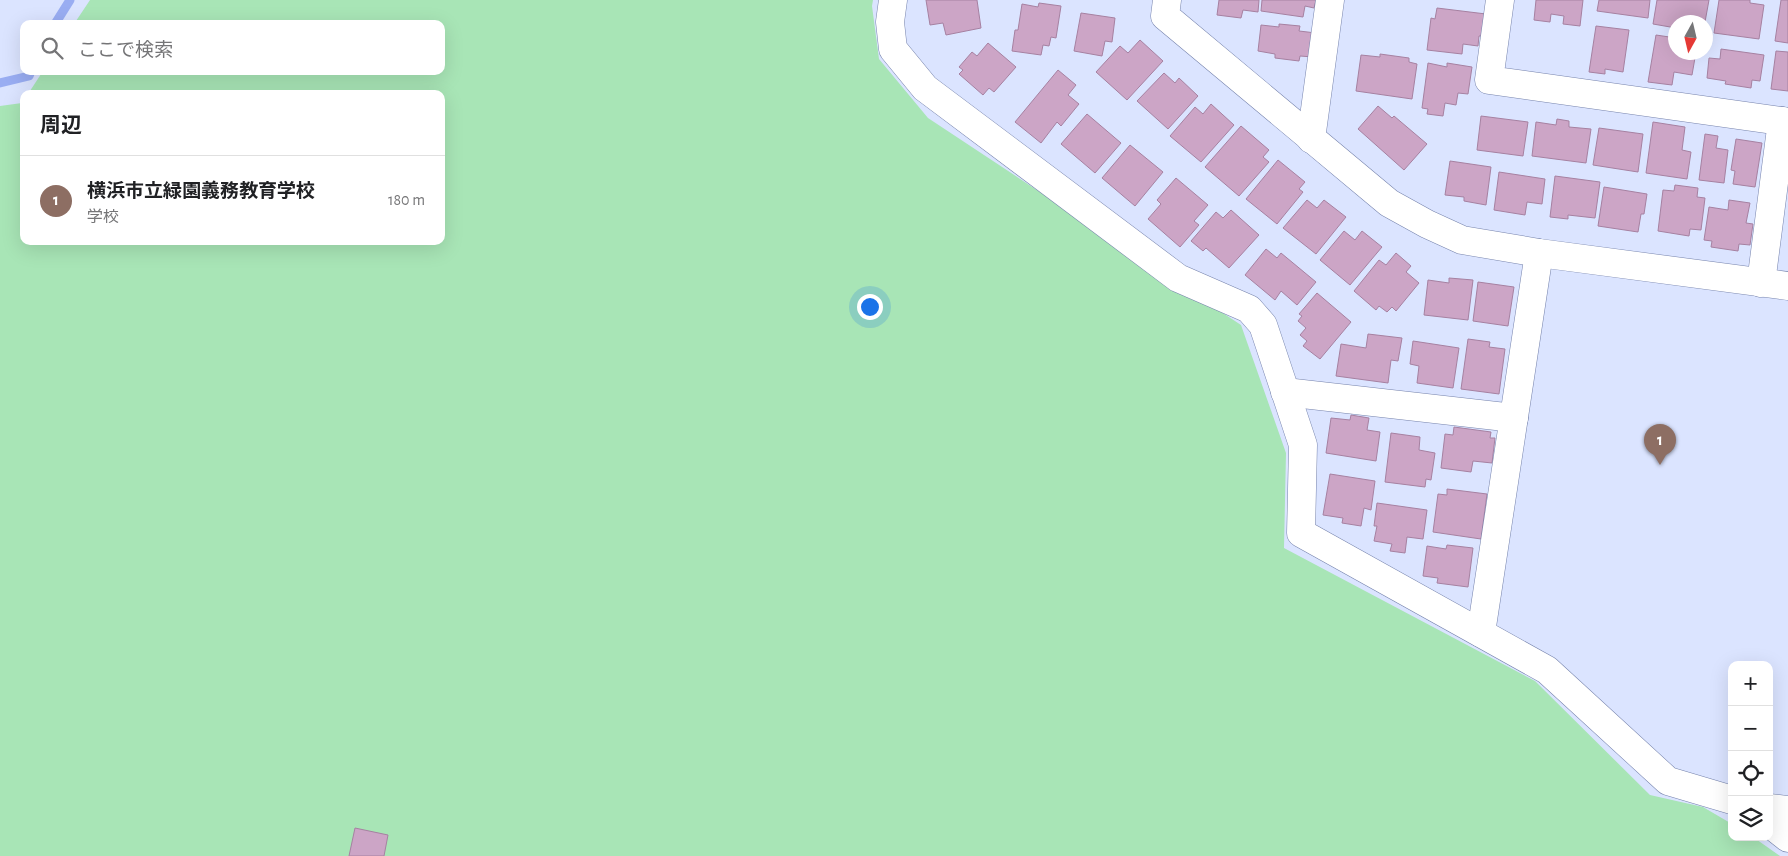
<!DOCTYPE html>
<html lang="ja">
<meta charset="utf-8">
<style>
body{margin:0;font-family:"Alegreya Sans","Noto Sans JP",sans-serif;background:#f2f2f2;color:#202124}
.controls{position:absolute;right:15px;bottom:15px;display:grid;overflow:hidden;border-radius:10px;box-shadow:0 5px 20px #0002}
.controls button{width:45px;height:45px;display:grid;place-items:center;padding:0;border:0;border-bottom:1px solid #e0e0e0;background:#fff;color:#202124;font:25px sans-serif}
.compass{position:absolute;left:1668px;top:15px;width:45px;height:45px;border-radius:50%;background:#fff;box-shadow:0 5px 20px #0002;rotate:188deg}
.you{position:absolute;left:869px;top:306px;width:18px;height:18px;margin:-12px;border:4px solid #fff;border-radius:50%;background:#1a73e8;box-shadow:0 0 0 8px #1a73e833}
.badge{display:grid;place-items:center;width:32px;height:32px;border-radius:50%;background:#1a73e8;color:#fff;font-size:16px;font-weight:700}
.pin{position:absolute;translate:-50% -41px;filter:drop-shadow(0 1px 2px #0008)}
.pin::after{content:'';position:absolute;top:26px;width:18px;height:15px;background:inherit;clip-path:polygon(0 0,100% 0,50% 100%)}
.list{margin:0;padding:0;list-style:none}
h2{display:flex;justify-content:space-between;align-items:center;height:65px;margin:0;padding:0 20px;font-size:21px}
h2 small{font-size:16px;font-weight:400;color:#757577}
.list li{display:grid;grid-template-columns:32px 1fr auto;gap:15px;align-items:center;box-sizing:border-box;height:90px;padding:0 20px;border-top:1px solid #e0e0e0}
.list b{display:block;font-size:19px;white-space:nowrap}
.list p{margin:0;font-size:16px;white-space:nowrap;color:#757577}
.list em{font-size:16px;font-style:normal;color:#757577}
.icon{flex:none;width:28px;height:28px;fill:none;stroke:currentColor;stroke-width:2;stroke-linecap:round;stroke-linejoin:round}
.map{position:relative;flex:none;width:1788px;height:856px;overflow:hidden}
.search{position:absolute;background:#fff;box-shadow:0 5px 20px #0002;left:20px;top:20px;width:425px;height:55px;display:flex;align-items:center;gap:12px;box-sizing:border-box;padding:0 18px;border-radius:10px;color:#757577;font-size:19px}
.panel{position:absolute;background:#fff;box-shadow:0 5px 20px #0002;left:20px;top:90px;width:425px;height:155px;border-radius:10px}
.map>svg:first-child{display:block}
.green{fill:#a8e5b6}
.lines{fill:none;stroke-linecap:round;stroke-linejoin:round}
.stream{stroke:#99adf2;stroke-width:9}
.building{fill:#cca5c6;stroke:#a681a1}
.street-casing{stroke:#7683ac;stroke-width:29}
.secondary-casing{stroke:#7683ac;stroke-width:29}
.street{stroke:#fff;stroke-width:28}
.secondary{stroke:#fff;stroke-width:28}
</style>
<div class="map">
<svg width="1788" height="856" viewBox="0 0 1788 856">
<rect width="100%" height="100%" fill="#dbe4ff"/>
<!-- green -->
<polygon class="green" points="90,0 873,0 872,6 879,59 928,118 1241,325 1286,453 1284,548 1535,681 1650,795 1703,807 1732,824 1732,837 1753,837 1780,856 0,856 0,106 22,103 24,100 24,241 441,241 441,94 28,94 43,71 441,71 441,24 74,24"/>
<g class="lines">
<!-- stream -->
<g class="stream">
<polyline points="55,24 70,0"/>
<polyline points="0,83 29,76 31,71"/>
</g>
</g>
<!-- building -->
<g class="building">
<polygon points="926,0 977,0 981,28 946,35 943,23 930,25"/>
<polygon points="1219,0 1259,0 1258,12 1243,10 1241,18 1217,15"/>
<polygon points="1262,0 1316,0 1314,8 1305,6 1303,17 1261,11"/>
<polygon points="1536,0 1583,0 1580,26 1563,24 1564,16 1551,14 1550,22 1534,20"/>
<polygon points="1599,0 1650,0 1648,18 1597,11"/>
<polygon points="1657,0 1709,0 1705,22 1676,22 1676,28 1653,24"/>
<polygon points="1719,0 1750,0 1750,3 1764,5 1759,39 1714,33"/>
<polygon points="1781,0 1788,0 1788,43 1775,41"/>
<polygon points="1039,3 1061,6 1056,38 1051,37 1049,46 1043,45 1041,55 1012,51 1015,30 1018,30 1022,4 1038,7"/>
<polygon points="1437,8 1486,14 1484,36 1479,36 1478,46 1463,44 1462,54 1427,50 1431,18 1435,19"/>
<polygon points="1081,13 1115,18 1112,42 1105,41 1102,56 1074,51"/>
<polygon points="1279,24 1300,26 1299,31 1316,33 1313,57 1300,56 1299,61 1275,58 1275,54 1258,51 1261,25 1279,27"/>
<polygon points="1596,26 1629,30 1623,72 1605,69 1605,74 1589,72"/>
<polygon points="1656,35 1676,38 1676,52 1696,52 1692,75 1674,72 1672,85 1648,82"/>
<polygon points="1140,40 1163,61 1127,100 1096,72 1120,46 1128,53"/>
<polygon points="988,43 1016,67 994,92 989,88 983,95 959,74 963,70 959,67 972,52 977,56"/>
<polygon points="1721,49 1764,55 1760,81 1752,80 1751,88 1725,84 1726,81 1707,78 1709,58 1720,59"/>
<polygon points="1776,51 1788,52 1788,91 1771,89"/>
<polygon points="1380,54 1409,58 1409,62 1417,64 1412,99 1356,91 1361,55 1380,57"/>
<polygon points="1428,63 1447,67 1447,63 1472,67 1468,94 1458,93 1456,105 1445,103 1443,116 1427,114 1428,109 1422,108"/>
<polygon points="1058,70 1076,85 1068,95 1079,104 1061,126 1057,122 1041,143 1015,122"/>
<polygon points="1164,73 1175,83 1179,78 1198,96 1168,129 1137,101"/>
<polygon points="1211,104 1234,125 1201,162 1170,136 1195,107 1203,114"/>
<polygon points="1378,106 1392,118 1394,116 1427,144 1404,170 1358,129"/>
<polygon points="1087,114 1121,143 1095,173 1061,144"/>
<polygon points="1481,116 1528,122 1523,156 1477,150"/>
<polygon points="1557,119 1569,121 1569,127 1591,129 1586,163 1532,156 1536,122 1556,125"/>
<polygon points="1653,122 1685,127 1682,150 1691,152 1687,179 1646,173"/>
<polygon points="1241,126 1269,150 1263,157 1269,162 1239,196 1205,167"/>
<polygon points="1599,128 1643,134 1638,172 1593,165"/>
<polygon points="1705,134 1718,136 1716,148 1728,150 1724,183 1699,180"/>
<polygon points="1736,139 1762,143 1755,187 1733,184 1735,171 1731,170"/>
<polygon points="1130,145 1163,172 1135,206 1102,178"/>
<polygon points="1278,160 1305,182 1299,189 1303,192 1277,224 1246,199"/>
<polygon points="1450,161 1491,167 1486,205 1464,201 1464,197 1445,195"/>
<polygon points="1499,172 1545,179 1542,204 1527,202 1525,215 1494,210"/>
<polygon points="1555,176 1600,182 1595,218 1568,215 1568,219 1550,217"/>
<polygon points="1176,178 1208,205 1194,221 1199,225 1180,247 1148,219 1161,204 1157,200"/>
<polygon points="1675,185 1698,188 1697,197 1705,198 1701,230 1690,229 1689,236 1658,231 1663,190 1674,191"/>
<polygon points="1604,187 1647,194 1644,214 1641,214 1638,232 1598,226"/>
<polygon points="1307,200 1317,208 1324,200 1346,217 1316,254 1283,228"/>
<polygon points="1729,200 1750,203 1746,223 1753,224 1750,245 1739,244 1738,251 1711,247 1712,241 1704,240 1709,207 1728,210"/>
<polygon points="1231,210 1259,235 1229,268 1206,248 1203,251 1191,241 1216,212 1223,218"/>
<polygon points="1344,231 1355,240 1362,231 1382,247 1350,285 1320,260"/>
<polygon points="1266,249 1277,258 1281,253 1316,282 1297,305 1281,291 1275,300 1245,275"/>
<polygon points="1396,253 1411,266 1406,272 1419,283 1396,311 1392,307 1387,312 1379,306 1376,310 1354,291 1379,260 1386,265"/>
<polygon points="1449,278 1473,280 1468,320 1424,315 1428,280 1449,283"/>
<polygon points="1478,282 1514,287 1508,326 1473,321"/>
<polygon points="1317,293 1351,322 1320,359 1303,346 1307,341 1300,335 1306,328 1298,321 1302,316 1299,314"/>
<polygon points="1368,334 1402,338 1398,361 1391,360 1388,383 1336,376 1341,344 1366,348"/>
<polygon points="1468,339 1490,342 1489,347 1505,349 1499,394 1461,389"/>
<polygon points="1413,341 1459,348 1453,388 1417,383 1419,366 1410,364"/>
<polygon points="1351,415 1369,418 1367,430 1380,432 1376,461 1326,453 1331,418 1350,420"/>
<polygon points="1454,427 1491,432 1490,438 1495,438 1492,463 1473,461 1471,472 1441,468 1445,434 1453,435"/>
<polygon points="1391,433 1420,437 1419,450 1435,453 1431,480 1426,479 1425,487 1385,482"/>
<polygon points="1330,474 1375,481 1371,510 1364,508 1361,526 1342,523 1343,518 1323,515"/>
<polygon points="1447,489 1487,494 1481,539 1433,532 1438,494 1447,495"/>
<polygon points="1377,503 1427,510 1423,539 1407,537 1405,553 1390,551 1392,544 1374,541 1377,526 1374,526"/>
<polygon points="1447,545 1473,548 1468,587 1437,583 1438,578 1423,576 1427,546 1446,549"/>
<polygon points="355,828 388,835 384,856 349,856"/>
</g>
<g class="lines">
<!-- street casing -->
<g class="street-casing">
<g id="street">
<polyline points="893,0 890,22 893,49 925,88 1178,278 1249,309 1263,325 1303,445 1301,533 1547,670 1668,781 1732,800"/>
<polyline points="1500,0 1489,80 1788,122"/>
<polyline points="1311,139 1330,0"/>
<polyline points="1761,283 1782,121"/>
<polyline points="1285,392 1514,418"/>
<polyline points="1481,633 1539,253"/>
<polyline points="1769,808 1788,810"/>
<polyline points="1769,823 1788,838"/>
</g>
</g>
<!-- secondary casing -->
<g class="secondary-casing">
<polyline id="secondary" points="1167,0 1165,16 1389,203 1427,224 1462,240 1539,253 1788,286"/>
</g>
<!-- street -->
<use href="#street" class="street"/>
<!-- secondary -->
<use href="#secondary" class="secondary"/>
</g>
</svg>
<div class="controls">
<button>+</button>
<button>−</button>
<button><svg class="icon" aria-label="locate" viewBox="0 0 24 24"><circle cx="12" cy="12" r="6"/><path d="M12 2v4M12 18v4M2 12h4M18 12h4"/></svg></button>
<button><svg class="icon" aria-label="layers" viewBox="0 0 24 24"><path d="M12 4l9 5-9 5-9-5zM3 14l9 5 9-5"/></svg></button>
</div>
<svg class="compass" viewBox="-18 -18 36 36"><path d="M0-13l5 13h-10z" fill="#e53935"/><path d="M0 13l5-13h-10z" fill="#757577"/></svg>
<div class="you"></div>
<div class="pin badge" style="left:1660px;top:465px;background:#8d6e63">1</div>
<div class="search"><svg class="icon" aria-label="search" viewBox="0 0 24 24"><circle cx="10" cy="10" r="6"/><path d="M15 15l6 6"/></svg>ここで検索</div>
<section class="panel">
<h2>周辺<small></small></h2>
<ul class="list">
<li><span class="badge" style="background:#8d6e63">1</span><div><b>横浜市立緑園義務教育学校</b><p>学校</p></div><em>180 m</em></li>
</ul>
</section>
</div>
